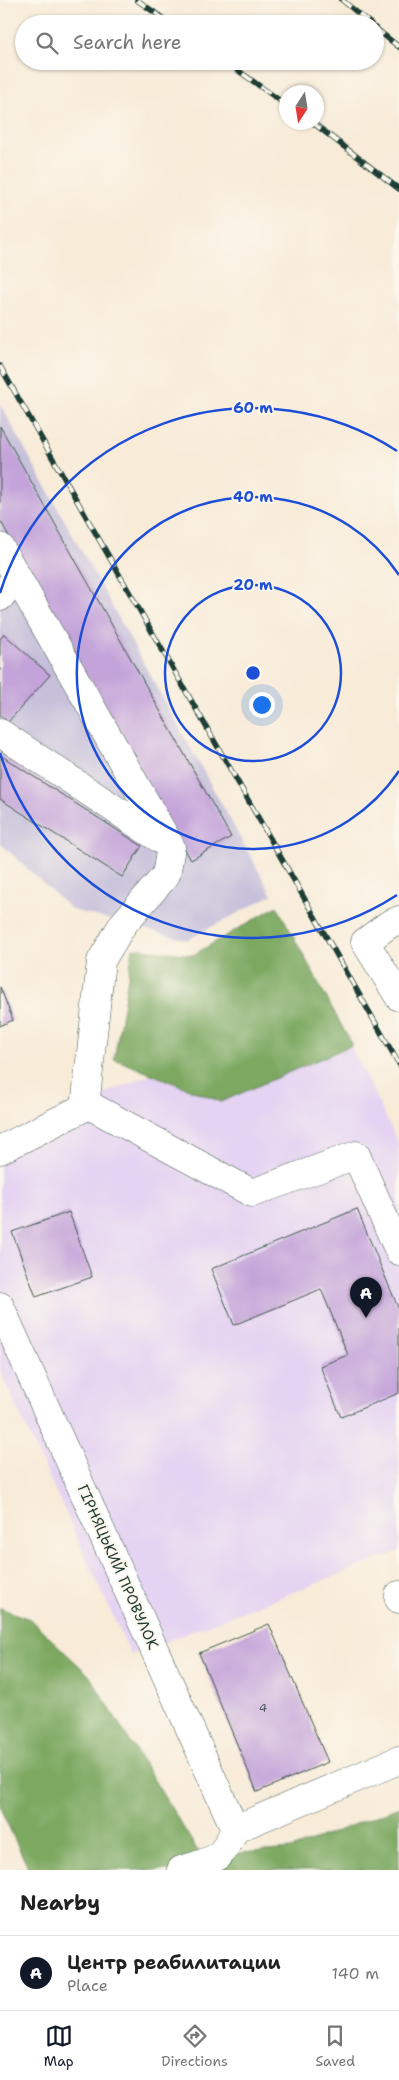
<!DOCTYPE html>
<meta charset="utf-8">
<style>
body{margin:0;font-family:"Shantell Sans",sans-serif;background:#f2f2f2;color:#222}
.compass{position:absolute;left:279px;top:85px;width:45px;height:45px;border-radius:50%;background:#fff;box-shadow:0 1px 4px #0004;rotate:192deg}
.you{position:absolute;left:261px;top:704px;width:18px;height:18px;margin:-12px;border:4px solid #fff;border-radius:50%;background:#1a73e8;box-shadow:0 0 0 8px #1a73e833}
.badge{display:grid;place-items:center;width:32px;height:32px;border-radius:50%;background:#111827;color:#fff;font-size:16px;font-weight:700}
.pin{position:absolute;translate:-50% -41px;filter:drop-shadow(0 1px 2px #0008)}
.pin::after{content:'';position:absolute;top:26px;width:18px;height:15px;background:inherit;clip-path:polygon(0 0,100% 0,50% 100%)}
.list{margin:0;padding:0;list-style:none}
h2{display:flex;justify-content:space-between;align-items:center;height:65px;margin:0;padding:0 20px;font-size:21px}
h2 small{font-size:16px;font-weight:400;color:#767676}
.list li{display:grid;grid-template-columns:32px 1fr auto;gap:15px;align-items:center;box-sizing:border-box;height:75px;padding:0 20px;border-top:1px solid #e0e0e0}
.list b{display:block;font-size:19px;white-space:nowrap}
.list p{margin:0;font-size:16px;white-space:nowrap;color:#767676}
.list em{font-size:16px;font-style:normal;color:#767676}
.icon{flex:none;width:28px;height:28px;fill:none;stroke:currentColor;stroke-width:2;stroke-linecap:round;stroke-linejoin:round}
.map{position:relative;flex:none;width:399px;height:1870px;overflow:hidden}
.search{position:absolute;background:#fff;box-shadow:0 1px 4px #0004;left:15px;right:15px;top:15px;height:55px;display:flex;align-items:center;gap:12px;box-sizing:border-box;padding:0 18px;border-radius:28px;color:#767676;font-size:19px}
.sheet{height:140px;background:#fff}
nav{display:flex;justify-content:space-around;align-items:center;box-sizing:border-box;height:70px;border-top:1px solid #e0e0e0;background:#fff;font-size:14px;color:#767676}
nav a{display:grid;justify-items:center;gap:2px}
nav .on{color:#111827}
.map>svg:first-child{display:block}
.built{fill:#e4d3f2}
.industrial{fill:#c6c0da}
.forest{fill:#7ba861;stroke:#4d724a}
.building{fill:#c3a3d9}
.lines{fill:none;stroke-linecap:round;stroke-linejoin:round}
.minor-casing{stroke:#40574d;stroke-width:29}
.minor{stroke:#fff;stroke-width:28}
.rail-casing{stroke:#1f3d34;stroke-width:5.5}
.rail{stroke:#fbf7ec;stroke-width:4;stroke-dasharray:11;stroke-linecap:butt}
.ring{fill:none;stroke:#1d4ed8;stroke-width:2.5}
.labels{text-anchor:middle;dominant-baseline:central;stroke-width:4;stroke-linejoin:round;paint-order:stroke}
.number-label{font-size:12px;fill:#48565d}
.street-label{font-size:15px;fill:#1f3d34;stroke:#fbf7ec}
.centre{fill:#1d4ed8;stroke:#fbf7ec;stroke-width:2.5}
.ring-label{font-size:15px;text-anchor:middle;font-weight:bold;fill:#1d4ed8;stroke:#fbf7ec;stroke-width:4;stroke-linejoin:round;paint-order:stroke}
</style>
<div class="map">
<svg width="399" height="1870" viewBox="0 0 399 1870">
<rect width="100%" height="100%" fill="#fbf7ec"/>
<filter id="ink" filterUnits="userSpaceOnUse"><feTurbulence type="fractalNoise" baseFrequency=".02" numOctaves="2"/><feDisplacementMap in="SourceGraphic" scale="10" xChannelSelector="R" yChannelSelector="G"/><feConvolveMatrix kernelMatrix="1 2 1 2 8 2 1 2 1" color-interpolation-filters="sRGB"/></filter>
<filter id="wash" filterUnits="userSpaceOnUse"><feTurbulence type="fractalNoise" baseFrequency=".0096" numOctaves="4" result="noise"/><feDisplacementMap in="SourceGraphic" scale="20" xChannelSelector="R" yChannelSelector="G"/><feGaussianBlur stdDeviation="1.12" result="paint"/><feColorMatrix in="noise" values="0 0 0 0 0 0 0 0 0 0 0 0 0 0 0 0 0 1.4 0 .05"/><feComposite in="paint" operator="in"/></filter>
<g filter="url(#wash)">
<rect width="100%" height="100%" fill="#f8ebd8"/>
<!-- built -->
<polygon class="built" points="329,1002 399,1144 399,1551 131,1655 0,1371 0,1136"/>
<!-- industrial -->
<polygon class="industrial" points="0,404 272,895 187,940 72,910 0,843"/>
<!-- forest -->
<g class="forest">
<polygon points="277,906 352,1045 221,1102 114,1059 133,948 193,955"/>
<polygon points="0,1608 30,1619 89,1675 201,1856 291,1849 399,1807 399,1870 29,1870 0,1808"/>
</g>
<g id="blocks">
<!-- building -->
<g class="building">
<polygon points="0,426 231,837 191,860 0,520"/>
<polygon points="4,634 50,675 8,722 0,715 0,639"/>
<polygon points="0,755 142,846 122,877 0,799"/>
<polygon points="0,987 13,1020 0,1026"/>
<polygon points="357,1209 399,1310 399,1393 341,1417 320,1366 348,1355 321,1289 234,1325 211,1269"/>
<polygon points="69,1212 92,1277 36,1297 12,1232"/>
<polygon points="269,1624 328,1762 257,1792 199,1653"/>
</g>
</g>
</g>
<g filter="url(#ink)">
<use href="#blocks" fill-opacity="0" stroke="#40574d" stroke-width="1"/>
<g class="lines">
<!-- minor casing -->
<g class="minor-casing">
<g id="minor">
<polyline points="0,547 171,847 166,875 123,924 101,961 85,1107 0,1150"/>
<polyline points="0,597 17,577"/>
<polyline points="0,733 166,843"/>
<polyline points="399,920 388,925 365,942 399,997"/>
<polyline points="85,1103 252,1193 356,1155 399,1251"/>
<polyline points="0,1306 235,1829 399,1760"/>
<polyline points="399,1595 399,1599"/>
<path d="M181,1870C214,1859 220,1863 235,1829"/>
</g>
</g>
<!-- minor -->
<use href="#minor" class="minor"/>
<!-- rail casing -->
<g class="rail-casing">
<g id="rail">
<polyline points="137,0 171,24"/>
<polyline points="342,0 371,24"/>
<polyline points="375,28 399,47"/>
<polyline points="225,61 286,105"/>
<polyline points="312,122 399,189"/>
<polyline points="0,366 399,1064"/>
</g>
</g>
<!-- rail -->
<use href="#rail" class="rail"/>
</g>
</g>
<!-- distance rings -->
<g class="ring">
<circle cx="253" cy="673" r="88"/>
<path d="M399 771A176 176 0 1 1 399 575"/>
<path d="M397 895A265 265 0 0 1 0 753M0 593A265 265 0 0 1 397 451"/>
</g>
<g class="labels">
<!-- number labels -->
<g class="number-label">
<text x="263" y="1708">4</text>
</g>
<!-- street labels -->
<g class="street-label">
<text transform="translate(118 1567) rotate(66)">ГІРНЯЦЬКИЙ ПРОВУЛОК</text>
</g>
</g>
<circle cx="253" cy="673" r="8" class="centre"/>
<g class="ring-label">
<text x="253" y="413">60 m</text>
<text x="253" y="502">40 m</text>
<text x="253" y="590">20 m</text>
</g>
</svg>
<svg class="compass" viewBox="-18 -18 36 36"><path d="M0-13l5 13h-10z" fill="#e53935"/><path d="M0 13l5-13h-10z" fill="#767676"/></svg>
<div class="you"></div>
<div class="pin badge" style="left:366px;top:1318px">A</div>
<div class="search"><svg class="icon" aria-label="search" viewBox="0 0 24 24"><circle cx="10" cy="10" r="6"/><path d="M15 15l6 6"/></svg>Search here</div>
</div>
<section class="sheet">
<h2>Nearby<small></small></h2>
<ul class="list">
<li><span class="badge">A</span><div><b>Центр реабилитации</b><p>Place</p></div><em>140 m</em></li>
</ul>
</section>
<nav>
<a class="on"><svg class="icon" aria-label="map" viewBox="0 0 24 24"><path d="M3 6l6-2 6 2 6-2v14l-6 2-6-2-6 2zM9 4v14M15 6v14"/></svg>Map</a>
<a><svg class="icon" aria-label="directions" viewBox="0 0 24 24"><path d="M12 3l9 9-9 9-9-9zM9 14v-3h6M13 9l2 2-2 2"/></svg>Directions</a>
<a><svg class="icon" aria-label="saved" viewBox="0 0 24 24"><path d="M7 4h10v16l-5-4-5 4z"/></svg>Saved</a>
</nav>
